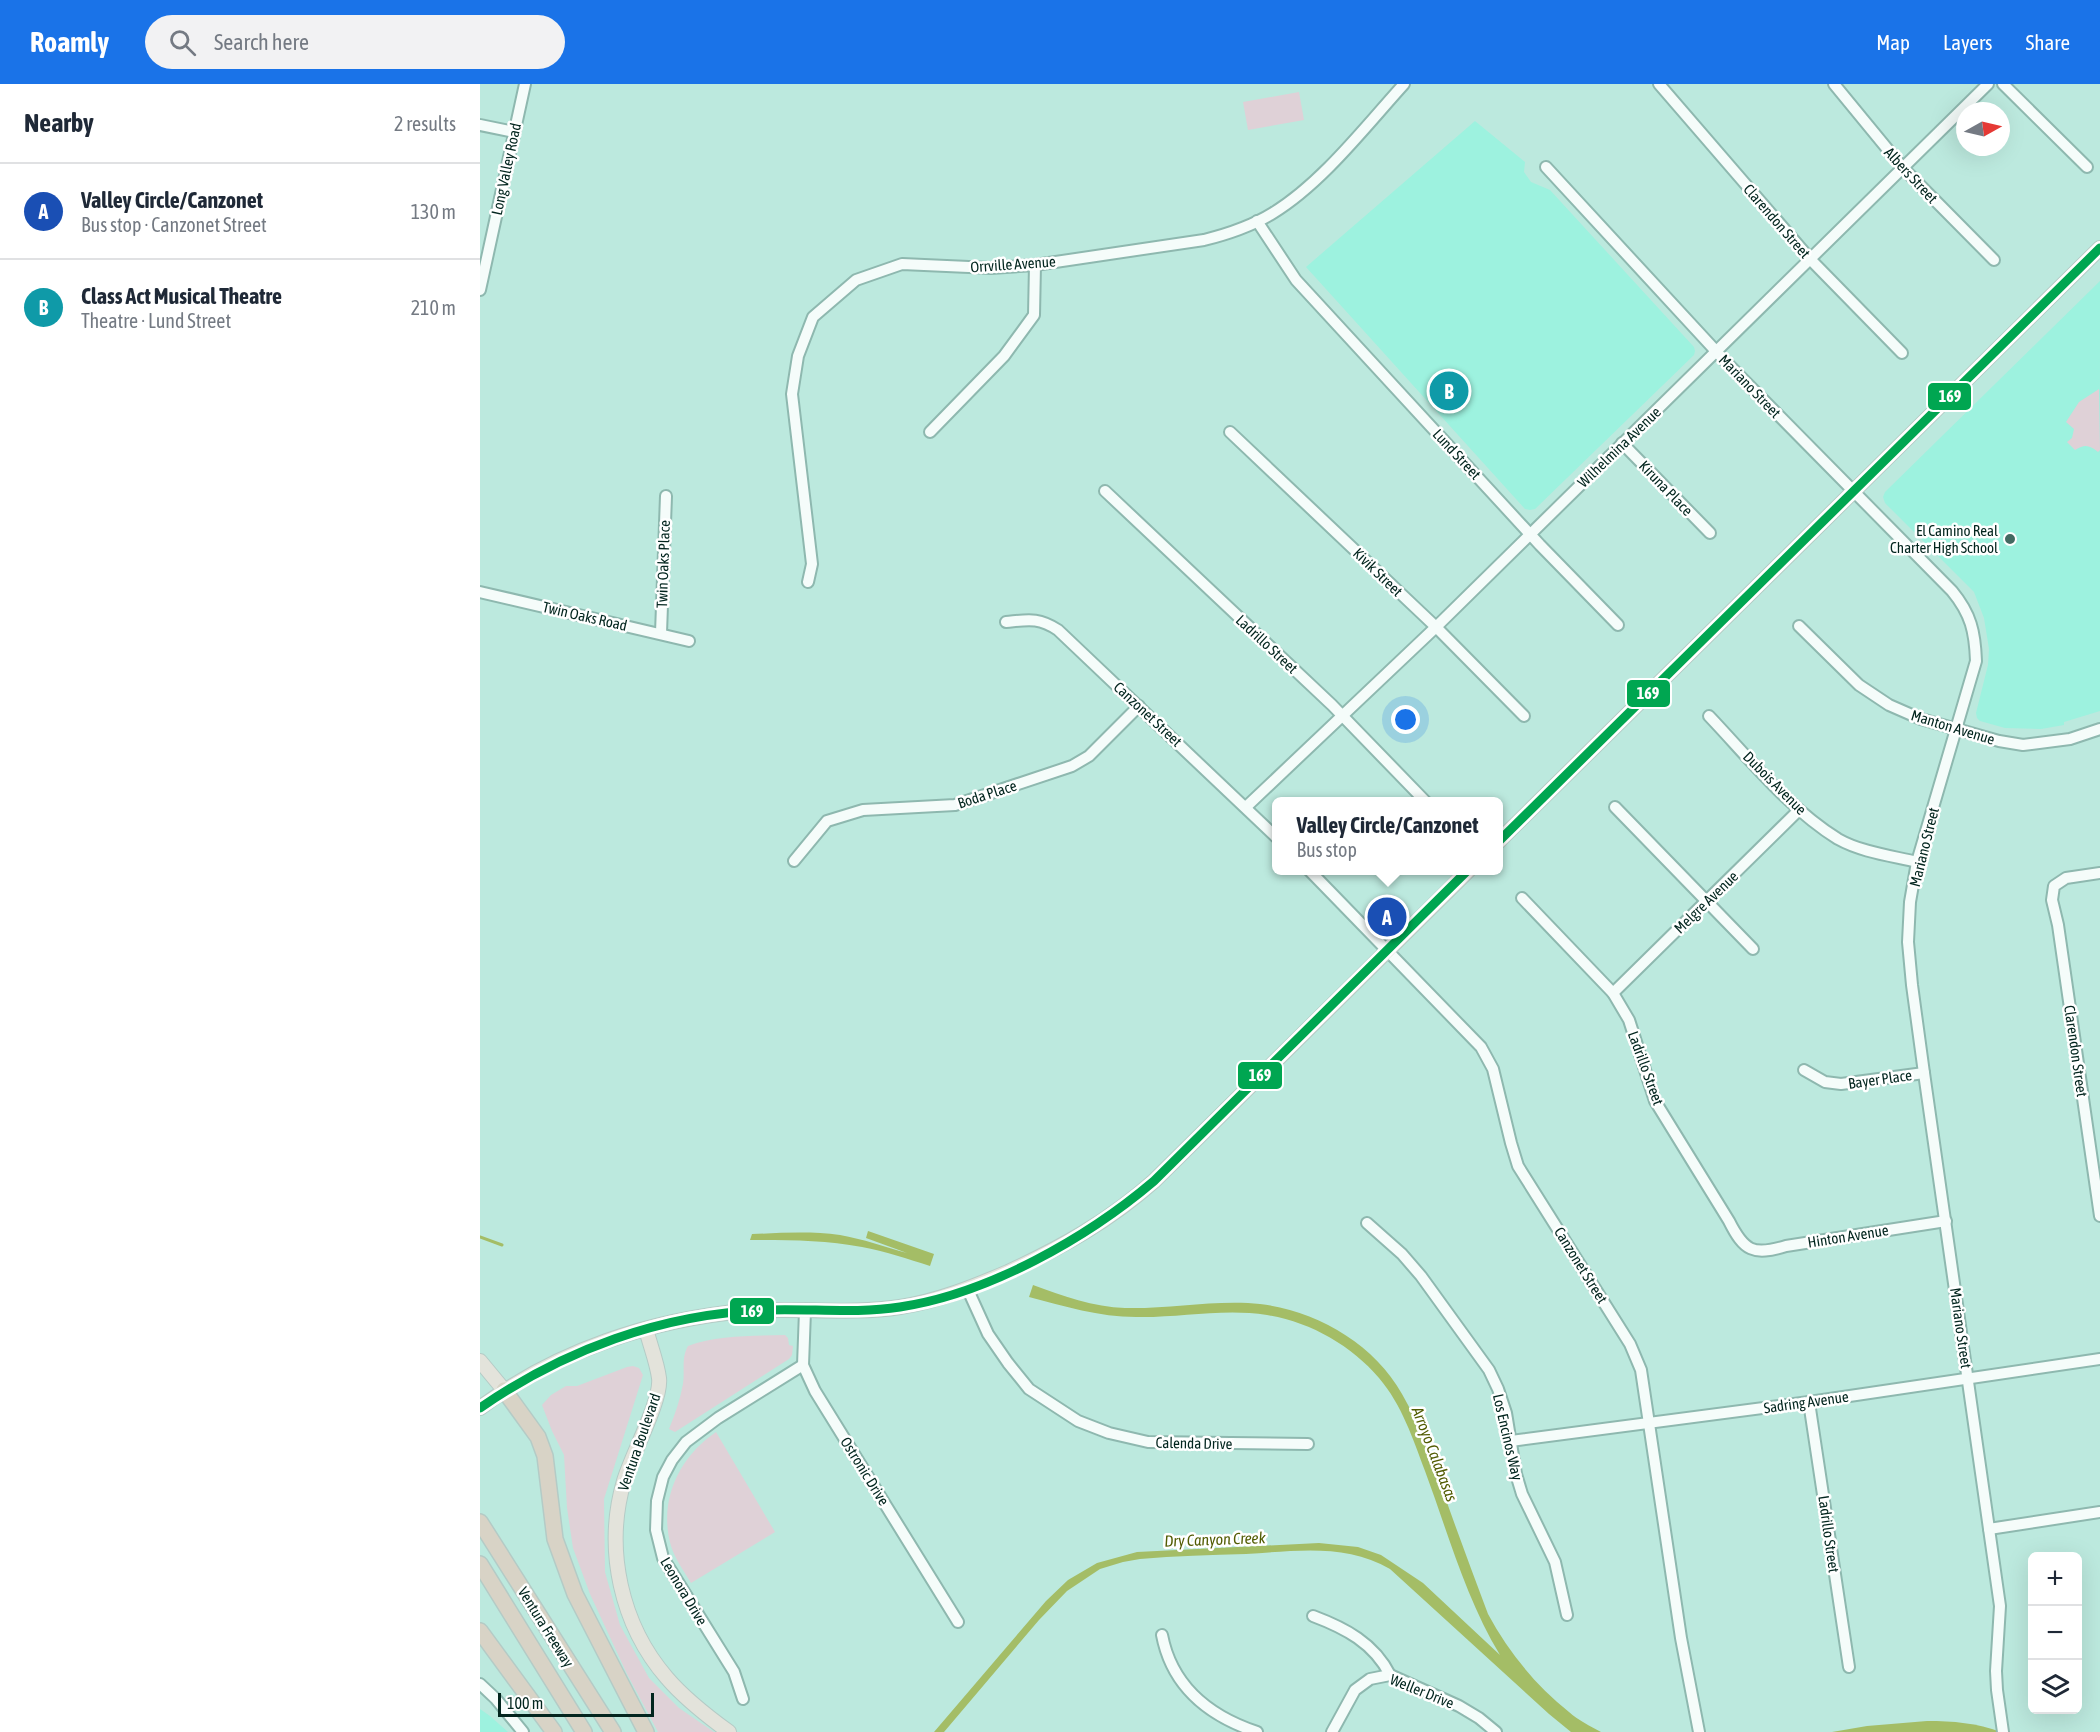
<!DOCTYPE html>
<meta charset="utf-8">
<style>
body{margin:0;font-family:"Asap Condensed",sans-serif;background:#f2f2f3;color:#1f2937}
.controls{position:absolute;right:18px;bottom:18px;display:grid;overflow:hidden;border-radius:9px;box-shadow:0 6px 24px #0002}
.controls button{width:54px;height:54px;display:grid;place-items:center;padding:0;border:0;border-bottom:2px solid #e0e1e3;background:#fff;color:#1f2937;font:30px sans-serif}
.compass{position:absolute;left:1476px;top:18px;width:54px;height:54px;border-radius:50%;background:#fff;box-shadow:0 6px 24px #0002;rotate:82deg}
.scale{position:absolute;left:18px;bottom:15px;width:156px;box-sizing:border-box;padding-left:6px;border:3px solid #02251e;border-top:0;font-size:16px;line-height:21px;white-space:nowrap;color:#02251e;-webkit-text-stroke:4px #fff;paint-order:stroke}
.you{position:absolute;left:926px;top:636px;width:21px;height:21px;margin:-15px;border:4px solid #fff;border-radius:50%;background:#1a73e8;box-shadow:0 0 0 9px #1a73e833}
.badge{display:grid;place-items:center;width:39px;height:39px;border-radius:50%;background:#1a73e8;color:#fff;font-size:20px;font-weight:700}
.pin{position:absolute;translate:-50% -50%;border:3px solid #fff;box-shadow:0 2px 6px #0006}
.popup{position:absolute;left:792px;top:713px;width:231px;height:78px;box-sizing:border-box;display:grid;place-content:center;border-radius:9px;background:#fff;filter:drop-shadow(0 2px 4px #0005);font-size:20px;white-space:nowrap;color:#747a83}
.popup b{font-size:22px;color:#1f2937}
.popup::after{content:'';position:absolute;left:50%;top:100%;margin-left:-12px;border:12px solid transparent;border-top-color:#fff}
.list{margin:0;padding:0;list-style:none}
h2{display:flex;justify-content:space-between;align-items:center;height:78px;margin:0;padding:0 24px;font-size:26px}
h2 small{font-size:20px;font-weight:400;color:#747a83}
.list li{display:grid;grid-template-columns:39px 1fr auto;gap:18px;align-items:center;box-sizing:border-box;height:96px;padding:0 24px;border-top:2px solid #e0e1e3}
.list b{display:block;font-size:22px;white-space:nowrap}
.list p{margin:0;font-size:20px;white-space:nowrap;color:#747a83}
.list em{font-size:20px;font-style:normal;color:#747a83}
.icon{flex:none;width:33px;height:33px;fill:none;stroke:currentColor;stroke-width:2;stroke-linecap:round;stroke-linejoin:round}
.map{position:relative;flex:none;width:1620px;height:1648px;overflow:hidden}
header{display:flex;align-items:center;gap:36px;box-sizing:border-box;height:84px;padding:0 30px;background:#1a73e8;color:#fff}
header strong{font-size:28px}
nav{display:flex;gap:33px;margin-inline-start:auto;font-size:21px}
.search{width:420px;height:54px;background:#f2f2f3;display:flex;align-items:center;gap:15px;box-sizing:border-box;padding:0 21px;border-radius:33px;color:#747a83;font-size:22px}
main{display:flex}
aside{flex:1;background:#fff}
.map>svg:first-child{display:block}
.built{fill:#9df2df}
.green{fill:#dfd1d7}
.water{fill:#a4bd66}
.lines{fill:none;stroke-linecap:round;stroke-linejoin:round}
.stream{stroke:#a4bd66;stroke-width:3}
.minor-casing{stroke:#8eb8af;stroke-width:14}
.major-casing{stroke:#b4cbc6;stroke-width:16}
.highway-casing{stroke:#b4cbc6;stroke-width:18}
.minor{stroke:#f5fcfa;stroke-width:10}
.major{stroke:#e3e3db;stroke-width:14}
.highway{stroke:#d8d3c6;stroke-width:15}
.bus-1-casing{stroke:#fff;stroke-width:14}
.bus-1{stroke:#00a651;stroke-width:9}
.poi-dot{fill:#436a61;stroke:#fff;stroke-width:2}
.labels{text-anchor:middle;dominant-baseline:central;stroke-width:5;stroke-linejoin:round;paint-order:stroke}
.street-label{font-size:15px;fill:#02251e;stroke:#fff}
.poi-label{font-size:15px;fill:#02251e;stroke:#fff;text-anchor:end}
.water-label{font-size:16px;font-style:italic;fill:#525c03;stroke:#fff}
.line-badge{stroke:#fff;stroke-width:2}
.badge-label{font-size:16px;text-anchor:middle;font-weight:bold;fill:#fff}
</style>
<header>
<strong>Roamly</strong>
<div class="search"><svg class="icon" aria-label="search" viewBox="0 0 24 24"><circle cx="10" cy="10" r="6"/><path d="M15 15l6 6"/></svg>Search here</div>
<nav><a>Map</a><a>Layers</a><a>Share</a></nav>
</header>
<main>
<aside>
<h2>Nearby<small>2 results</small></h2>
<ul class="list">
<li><span class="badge" style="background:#1a4fb4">A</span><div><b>Valley Circle/Canzonet</b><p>Bus stop · Canzonet Street</p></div><em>130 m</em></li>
<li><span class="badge" style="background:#0f9aa8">B</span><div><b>Class Act Musical Theatre</b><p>Theatre · Lund Street</p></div><em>210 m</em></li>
</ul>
</aside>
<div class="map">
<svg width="1620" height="1648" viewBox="0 0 1620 1648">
<rect width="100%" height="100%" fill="#bce9de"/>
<!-- built -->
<g class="built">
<polygon points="995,37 1045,78 1044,88 1051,98 1070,106 1214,263 1215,267 1214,271 1055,425 1050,426 1045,425 826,183"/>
<polygon points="1620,197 1620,627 1584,638 1584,641 1561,645 1525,644 1500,637 1497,634 1496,629 1508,581 1509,565 1504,534 1494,508 1405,419 1403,413 1405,408"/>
<polygon points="0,1625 10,1632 28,1648 0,1648"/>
</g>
<!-- green -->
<g class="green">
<polygon points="819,8 824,36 768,46 763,18"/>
<path d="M1619,305L1620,366L1618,368C1609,361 1605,360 1595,366L1587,358L1592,354L1594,345L1586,338L1599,318Z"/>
<path d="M305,1251L308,1254L309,1261L313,1262L312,1271L309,1275L195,1348L189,1345C195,1330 200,1316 203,1300C205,1287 201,1274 208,1262C237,1251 274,1252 305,1251Z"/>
<polygon points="153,1282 159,1284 163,1291 124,1415 125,1488 140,1541 169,1594 199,1624 234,1648 178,1648 147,1590 110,1510 93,1464 87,1424 84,1371 72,1347 62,1321 71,1311 86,1302 97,1302 147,1283"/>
<path d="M236,1348L295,1448L211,1499C204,1487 195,1475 191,1462C178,1417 199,1373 236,1348Z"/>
</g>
<!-- water -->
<g class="water">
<path d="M388,1147L454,1170L450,1182C428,1175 405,1167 382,1163C345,1156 308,1156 270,1156L272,1150C301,1149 331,1147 360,1151C383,1155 405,1163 427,1169L386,1154Z"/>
<path d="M553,1201C582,1212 614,1223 645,1224C686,1225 727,1217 768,1219C828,1222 892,1256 922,1310C940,1341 951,1376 964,1410C978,1450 993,1490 1008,1530C1028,1567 1055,1601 1089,1628C1098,1636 1110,1642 1121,1648H1091L1069,1630L910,1485C866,1459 815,1467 766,1470C731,1471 695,1472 660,1475L643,1478L620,1485L587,1507L559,1536L464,1648H454L566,1517L588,1496L617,1479L657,1468L839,1459L878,1463L901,1471L943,1499L1020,1571C986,1515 968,1449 945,1387C933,1355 922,1321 899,1294C871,1261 830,1238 787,1231C743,1224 699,1234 656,1233C619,1233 584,1222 549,1213Z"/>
<path d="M1447,1637C1473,1637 1497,1639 1521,1648H1352L1387,1642Z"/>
</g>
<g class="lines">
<!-- stream -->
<polyline class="stream" points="0,1153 22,1161"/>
<!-- minor casing -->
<g class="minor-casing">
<g id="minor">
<polyline points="1179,0 1331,176 1422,269"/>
<polyline points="1354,0 1423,84 1514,176"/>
<polyline points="1523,0 1607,83"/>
<polyline points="0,41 34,48"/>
<path d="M1066,83L1246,278L1472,507C1491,530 1495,548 1496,577L1437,778L1430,818L1428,858L1432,901L1444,989L1520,1522L1516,1587L1517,1606L1523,1648"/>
<polyline points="777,137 816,196 1060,461 1138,541"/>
<polyline points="0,206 45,0"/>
<polyline points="450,348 524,272 554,231 555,181"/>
<polyline points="750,348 956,543 1044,632"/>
<polyline points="1142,359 1230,449"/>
<polyline points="625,407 852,621 946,718"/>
<path d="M328,498L332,480L312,310L318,272L333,233L376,196L422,180L511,184L555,181L724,156C748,150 772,142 793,129C842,99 885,43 924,0"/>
<polyline points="0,508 209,557"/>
<path d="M526,538C548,536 558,533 578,546L796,753"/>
<polyline points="1319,542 1379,601 1409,621 1441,635 1519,657 1543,661 1590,655 1620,645"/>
<polyline points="181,549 186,412"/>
<path d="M1229,632C1269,674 1308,724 1358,755C1381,768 1412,772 1437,778"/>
<polyline points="766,723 956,543 1508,0"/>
<polyline points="1135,723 1273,865"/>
<polyline points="314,777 347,737 383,726 475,721 592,682 609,672 659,622"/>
<polyline points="829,786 1001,963 1013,985 1031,1059 1038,1082 1150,1260 1161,1286 1201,1554 1219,1648"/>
<polyline points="1620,789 1586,794 1574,802 1572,816 1578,841 1620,1132"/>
<path d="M1042,814L1133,909L1149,936L1175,1017L1249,1137C1264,1167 1273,1172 1306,1162L1466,1137"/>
<polyline points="1133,909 1319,726"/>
<polyline points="1324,986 1345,998 1361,1000 1444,989"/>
<polyline points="887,1139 922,1170 941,1192 1009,1286 1018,1305 1026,1329 1036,1390 1042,1410 1075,1478 1087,1531"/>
<polyline points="488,1206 508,1250 528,1279 549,1305 598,1337 629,1349 668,1358 828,1360"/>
<polyline points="325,1227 323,1281 335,1307 478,1538"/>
<polyline points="1329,1318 1369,1583"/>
<polyline points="1031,1357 1329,1318 1620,1275"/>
<polyline points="1509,1445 1620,1428"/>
<path d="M833,1532C865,1544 894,1559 910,1591"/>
<path d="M682,1551C692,1603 729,1632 777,1648"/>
<polyline points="0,1600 16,1615 43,1648"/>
<polyline points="263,1615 254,1588 183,1474 176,1446 177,1417 183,1393 192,1376 206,1358 238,1334 323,1281"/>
<polyline points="852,1648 875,1606 890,1595 910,1591 979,1622 999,1634 1016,1648"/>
</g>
</g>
<!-- major casing -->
<g class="major-casing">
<g id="major">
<polyline points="1018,758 1620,164"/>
<path d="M166,1245C170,1261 177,1278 179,1294C182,1316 151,1372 144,1397C124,1465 141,1541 187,1594C205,1615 227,1632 249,1648"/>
<polyline points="0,1277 24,1306"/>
<path d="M0,1324C76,1267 172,1235 266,1227C317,1223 369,1231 420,1223C458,1217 493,1203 528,1188C582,1163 629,1137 674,1097L989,786"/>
</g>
</g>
<!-- highway casing -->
<g class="highway-casing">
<g id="highway">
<polyline points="24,1306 58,1353 65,1372 75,1455 95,1510 166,1648"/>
<polyline points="0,1438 133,1648"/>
<polyline points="0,1480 104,1648"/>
<polyline points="0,1547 74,1648"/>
</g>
</g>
<!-- minor -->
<use href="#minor" class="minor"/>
<!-- major -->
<use href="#major" class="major"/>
<!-- highway -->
<use href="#highway" class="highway"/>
<!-- bus-1 casing -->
<g class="bus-1-casing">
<g id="bus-1">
<polyline points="1018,758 1620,164"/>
<path d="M0,1324C84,1266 181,1230 284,1226C329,1224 375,1230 420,1223C508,1210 607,1154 674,1097L988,786"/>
</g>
</g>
<!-- bus-1 -->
<use href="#bus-1" class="bus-1"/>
</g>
<!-- markers -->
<circle class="poi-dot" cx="1530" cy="455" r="6"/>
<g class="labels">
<!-- street labels -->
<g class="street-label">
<text transform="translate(26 85) rotate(-78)">Long Valley Road</text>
<text transform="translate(1431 91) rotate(47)">Albers Street</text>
<text transform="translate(1297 137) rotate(49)">Clarendon Street</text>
<text transform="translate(533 180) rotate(-4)">Orrville Avenue</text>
<text transform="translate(1270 302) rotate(46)">Mariano Street</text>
<text transform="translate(1139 363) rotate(-44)">Wilhelmina Avenue</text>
<text transform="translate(977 370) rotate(47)">Lund Street</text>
<text transform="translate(1186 404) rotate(46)">Kiruna Place</text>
<text transform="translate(183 480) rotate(-88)">Twin Oaks Place</text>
<text transform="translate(898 488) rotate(44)">Kivik Street</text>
<text transform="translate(105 532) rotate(13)">Twin Oaks Road</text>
<text transform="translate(787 560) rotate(43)">Ladrillo Street</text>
<text transform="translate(668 630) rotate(43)">Canzonet Street</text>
<text transform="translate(1473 643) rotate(17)">Manton Avenue</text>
<text transform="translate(1295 699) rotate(45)">Dubois Avenue</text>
<text transform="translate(507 710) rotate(-18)">Boda Place</text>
<text transform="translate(1444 763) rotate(-76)">Mariano Street</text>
<text transform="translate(1226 818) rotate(-44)">Melgre Avenue</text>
<text transform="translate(1596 967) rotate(82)">Clarendon Street</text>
<text transform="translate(1166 984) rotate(70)">Ladrillo Street</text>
<text transform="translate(1400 995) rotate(-8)">Bayer Place</text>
<text transform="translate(1368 1152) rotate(-9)">Hinton Avenue</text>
<text transform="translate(1101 1181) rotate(58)">Canzonet Street</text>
<text transform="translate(1481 1244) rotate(82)">Mariano Street</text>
<text transform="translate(1326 1318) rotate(-8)">Sadring Avenue</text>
<text transform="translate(1028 1353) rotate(77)">Los Encinos Way</text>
<text transform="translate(159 1358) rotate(-71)">Ventura Boulevard</text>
<text transform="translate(714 1359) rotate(1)">Calenda Drive</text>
<text transform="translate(385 1387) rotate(58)">Ostronic Drive</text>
<text transform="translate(1349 1450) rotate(82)">Ladrillo Street</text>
<text transform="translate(204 1507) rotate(59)">Leonora Drive</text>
<text transform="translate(66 1543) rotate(58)">Ventura Freeway</text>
<text transform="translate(942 1607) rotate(22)">Weller Drive</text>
</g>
<!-- poi labels -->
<g class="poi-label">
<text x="1518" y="446">El Camino Real<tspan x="1518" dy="17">Charter High School</tspan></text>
</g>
<!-- water labels -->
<g class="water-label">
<text transform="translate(955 1370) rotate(69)">Arroyo Calabasas</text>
<text transform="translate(735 1455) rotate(-2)">Dry Canyon Creek</text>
</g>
</g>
<g class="line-badge">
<rect x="1447" y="298" width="45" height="29" rx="6" fill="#00a651"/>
<rect x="1146" y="595" width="45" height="29" rx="6" fill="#00a651"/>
<rect x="757" y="977" width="46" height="29" rx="6" fill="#00a651"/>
<rect x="249" y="1213" width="46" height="28" rx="6" fill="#00a651"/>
</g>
<g class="badge-label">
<text x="1470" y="318">169</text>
<text x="1168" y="615">169</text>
<text x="780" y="997">169</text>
<text x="272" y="1233">169</text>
</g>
</svg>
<div class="controls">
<button>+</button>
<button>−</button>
<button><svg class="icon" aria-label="layers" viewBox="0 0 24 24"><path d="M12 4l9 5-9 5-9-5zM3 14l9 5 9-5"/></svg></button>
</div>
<svg class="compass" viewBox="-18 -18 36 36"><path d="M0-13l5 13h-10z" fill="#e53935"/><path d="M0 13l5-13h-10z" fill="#747a83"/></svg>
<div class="scale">100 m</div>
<div class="you"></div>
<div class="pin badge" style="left:907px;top:833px;background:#1a4fb4">A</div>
<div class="popup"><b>Valley Circle/Canzonet</b>Bus stop</div>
<div class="pin badge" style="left:969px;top:307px;background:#0f9aa8">B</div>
</div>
</main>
